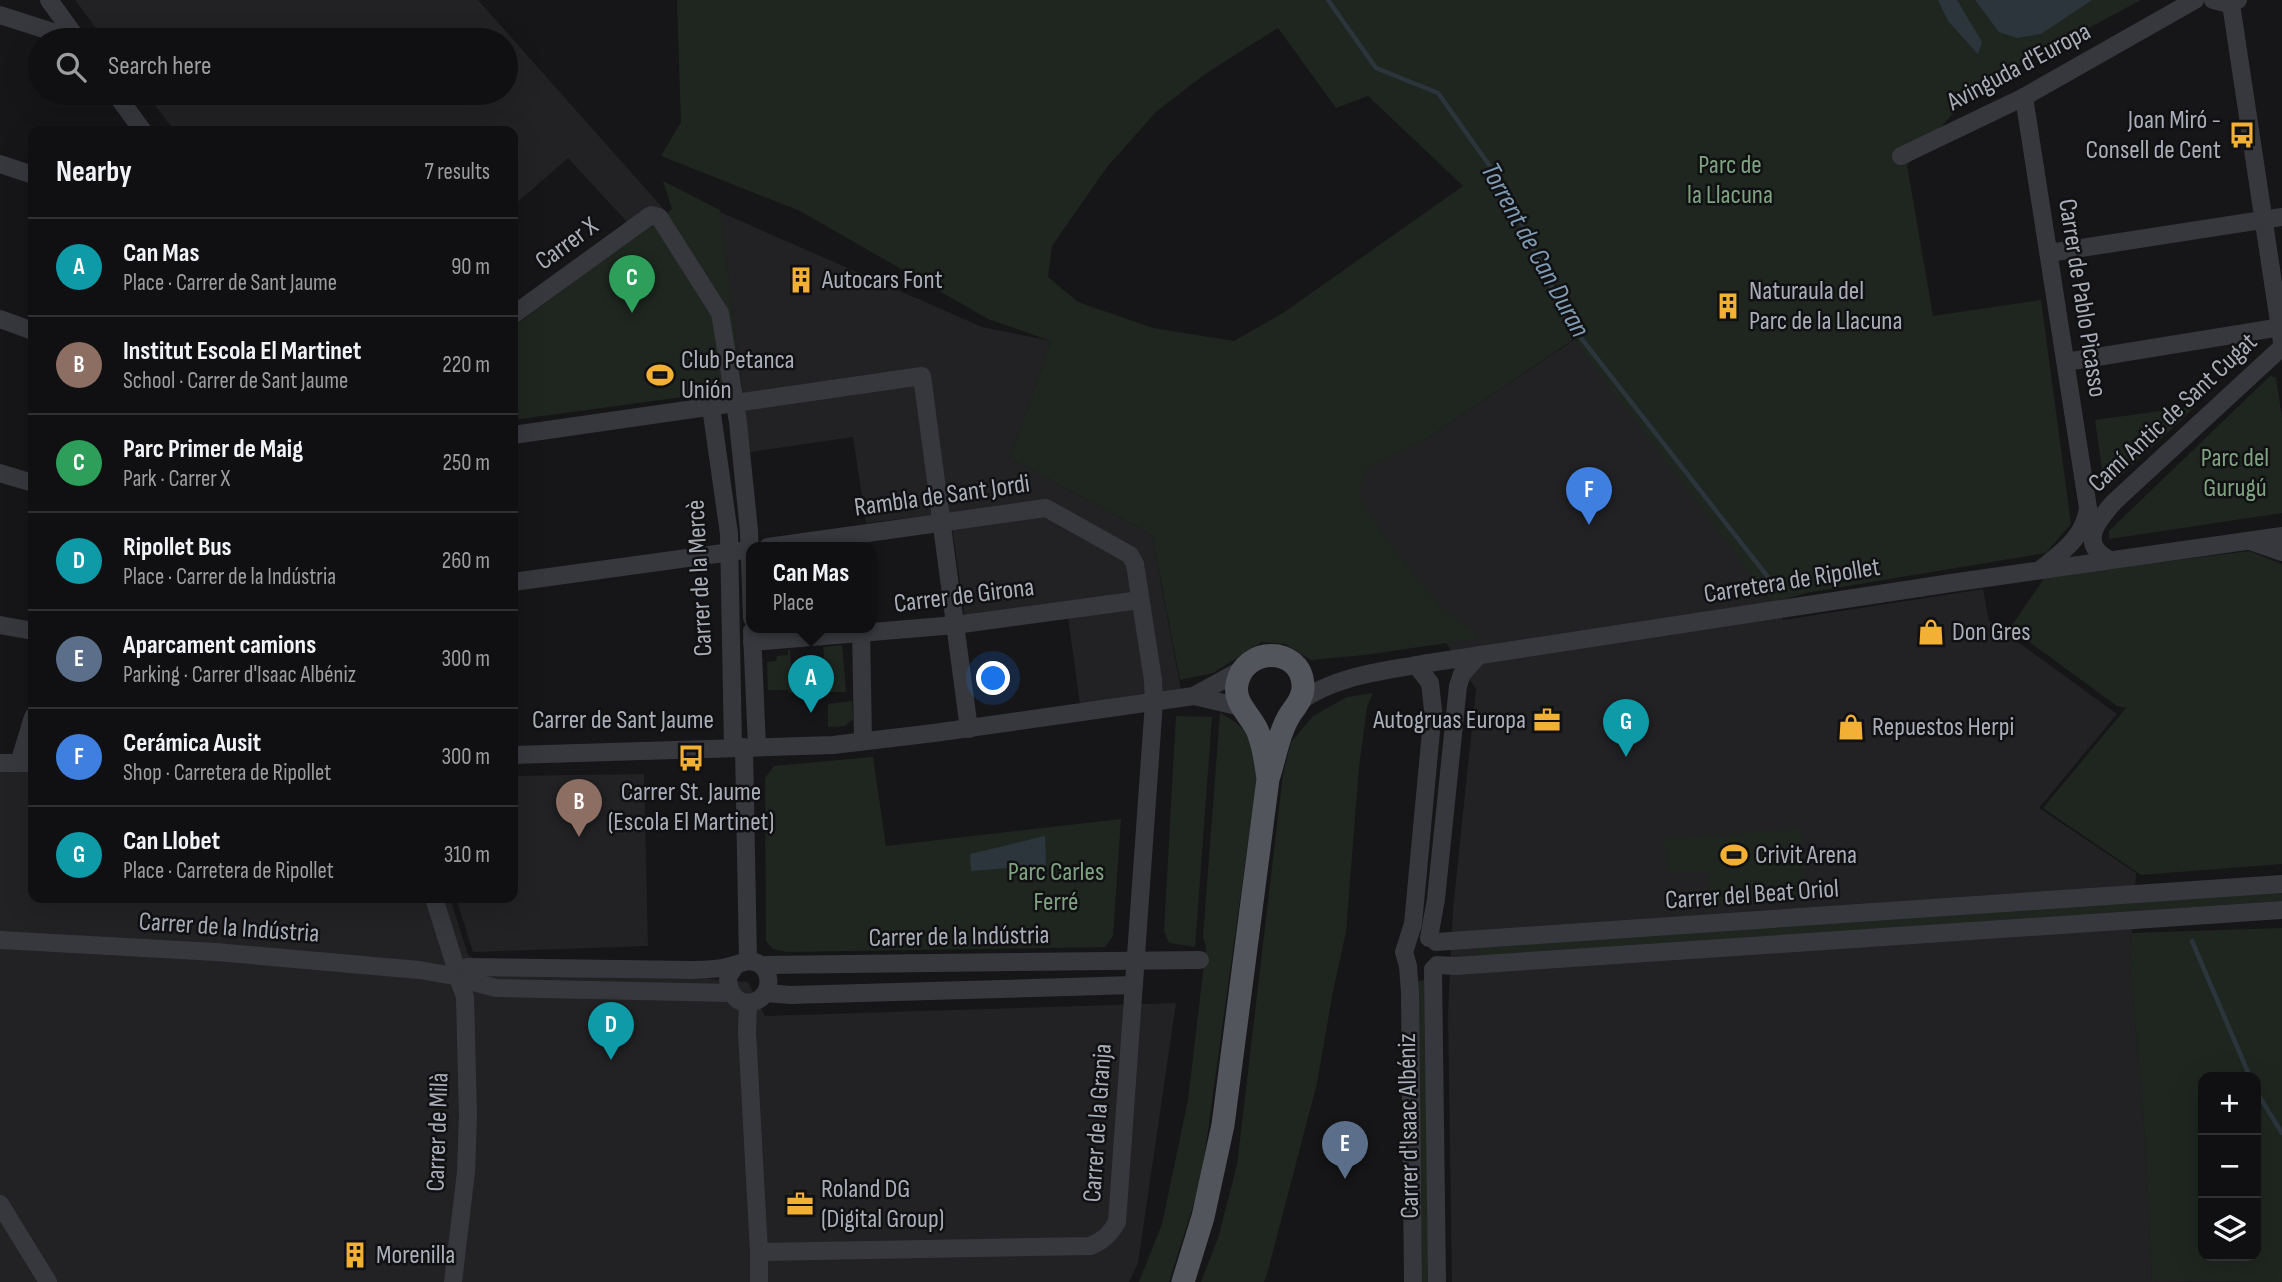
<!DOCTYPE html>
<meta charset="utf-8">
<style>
body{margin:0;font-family:"Sofia Sans Condensed",sans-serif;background:#1e1e20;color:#f1f3f6}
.controls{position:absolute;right:21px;bottom:21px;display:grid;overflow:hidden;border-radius:14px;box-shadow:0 7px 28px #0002}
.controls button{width:63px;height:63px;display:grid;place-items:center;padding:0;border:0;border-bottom:2px solid #303032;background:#101012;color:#f1f3f6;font:35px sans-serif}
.you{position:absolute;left:994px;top:679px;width:24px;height:24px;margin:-18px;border:5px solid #fff;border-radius:50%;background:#1a73e8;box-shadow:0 0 0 10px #1a73e833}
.badge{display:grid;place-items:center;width:46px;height:46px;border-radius:50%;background:#db2777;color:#fff;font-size:23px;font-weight:700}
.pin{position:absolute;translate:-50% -58px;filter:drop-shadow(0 2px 4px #0008)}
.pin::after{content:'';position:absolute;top:37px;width:24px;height:21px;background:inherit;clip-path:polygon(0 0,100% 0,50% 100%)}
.popup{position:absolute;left:746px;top:542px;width:130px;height:91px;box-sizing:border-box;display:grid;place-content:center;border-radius:14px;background:#101012;filter:drop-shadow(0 2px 5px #0005);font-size:23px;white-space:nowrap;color:#9c9d9f}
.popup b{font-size:26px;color:#f1f3f6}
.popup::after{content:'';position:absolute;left:50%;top:100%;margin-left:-14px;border:14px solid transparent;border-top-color:#101012}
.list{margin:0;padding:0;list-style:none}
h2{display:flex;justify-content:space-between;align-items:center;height:91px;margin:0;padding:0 28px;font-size:30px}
h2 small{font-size:23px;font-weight:400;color:#9c9d9f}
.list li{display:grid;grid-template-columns:46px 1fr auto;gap:21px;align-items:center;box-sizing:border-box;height:98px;padding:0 28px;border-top:2px solid #303032}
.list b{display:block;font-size:26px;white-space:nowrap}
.list p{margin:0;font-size:23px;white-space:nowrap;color:#9c9d9f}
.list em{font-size:23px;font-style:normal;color:#9c9d9f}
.icon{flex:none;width:38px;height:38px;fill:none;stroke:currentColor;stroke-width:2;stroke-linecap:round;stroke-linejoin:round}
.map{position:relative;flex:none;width:2282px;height:1282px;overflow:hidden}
.search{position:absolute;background:#101012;box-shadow:0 7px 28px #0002;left:28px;top:28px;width:490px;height:77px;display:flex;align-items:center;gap:18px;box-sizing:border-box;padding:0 24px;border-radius:38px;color:#9c9d9f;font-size:26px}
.panel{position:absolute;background:#101012;box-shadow:0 7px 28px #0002;left:28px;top:126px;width:490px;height:777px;border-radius:14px}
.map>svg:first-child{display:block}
.built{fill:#222225}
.green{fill:#1e261f;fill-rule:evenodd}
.water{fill:#2c353c}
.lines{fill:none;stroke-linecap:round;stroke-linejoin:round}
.stream{stroke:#2c353c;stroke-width:4.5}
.minor{stroke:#37383d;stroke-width:18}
.major{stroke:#53555c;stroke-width:23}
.labels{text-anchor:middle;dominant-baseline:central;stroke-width:5;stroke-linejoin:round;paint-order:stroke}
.street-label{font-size:26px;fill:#a8adb8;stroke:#111113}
.poi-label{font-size:26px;fill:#a8adb8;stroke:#111113;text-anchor:start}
.park-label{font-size:26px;fill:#7fa381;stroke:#111113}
.water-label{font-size:28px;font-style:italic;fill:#7f9bb3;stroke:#111113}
</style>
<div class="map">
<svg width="2282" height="1282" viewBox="0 0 2282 1282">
<rect width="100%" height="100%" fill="#161618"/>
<!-- built -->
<g class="built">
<polygon points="75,0 478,0 669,215 639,235 568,158 513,206 513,131 175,131 145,93 506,93 506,40 105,40"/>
<polygon points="720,212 982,327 1051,341 1010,458 1152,535 1181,690 1080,704 1068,618 967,631 950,513 866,523 853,437 750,452"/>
<polygon points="1575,339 1741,559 1783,620 1983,589 1989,621 2117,714 2039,808 2136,873 2130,965 2145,1136 2152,1281 2281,1282 1452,1282 1448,1012 1453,909 1476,689 1350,495 1360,472 1427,439"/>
<polygon points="33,769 33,898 450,898 468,955 497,972 619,978 713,979 748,982 765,1016 1176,1003 1138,1263 1129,1282 0,1282 0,771"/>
<polygon points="644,774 648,946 473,952 456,898 513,898 513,776"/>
</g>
<!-- green -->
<g class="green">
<path d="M677,0H2141L1975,89L1907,165L1933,316L2041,300L2071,524L2046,553L1806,593L1772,603L1574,339L1427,439L1365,470L1359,496L1388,541L1440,606L1481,638L1365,655L1311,660L1285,644L1262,642L1213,673L1180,680L1152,535L1010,458L1051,341L988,319L800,211L661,156L681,122ZM1278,28L1336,108L1368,96L1463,186L1283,313L1234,341L1153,328L1078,302L1048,277L1052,246L1107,167L1156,112L1205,74Z"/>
<polygon points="663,181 720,210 742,389 513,420 513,327 672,209"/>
<polygon points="2270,376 2276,377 2282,418 2282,513 2109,539 2109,531"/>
<polygon points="2196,406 2110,486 2104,484 2095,420"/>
<polygon points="2249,551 2282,564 2282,864 2141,875 2043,808 2126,708 2117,706 2010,628 2045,577"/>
<polygon points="842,645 846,692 828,692 823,647"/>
<polygon points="788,650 790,650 793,693 789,693 788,690 768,690 767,662 776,661 777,656 788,655"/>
<polygon points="1373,693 1367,707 1359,767 1346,932 1333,991 1317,1083 1267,1274 1264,1282 1201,1282 1218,1238 1237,1165 1283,774 1291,742 1313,716 1347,697"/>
<polygon points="852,701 853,719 845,726 828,727 828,704"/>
<path d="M1220,713C1252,729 1254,743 1257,777L1201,1181L1169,1282H1139L1162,1224L1188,1100L1206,947L1203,937Z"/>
<polygon points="1176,716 1212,717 1195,947 1169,943 1164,931"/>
<polygon points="873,757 886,846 1121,819 1113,936 1105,947 787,952 773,949 766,941 765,778 774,766"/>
<polygon points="1801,829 1806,899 1711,905 1708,871 1667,873 1664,839"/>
<polygon points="2282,892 2282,901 1479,956 1477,947"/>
<path d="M2282,928V1282L2152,1281L2145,1136L2130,965L2132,933ZM2203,1077H2256V1256H2203Z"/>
<polygon points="1431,979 1434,1282 1422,1282 1417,981"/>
</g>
<!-- water -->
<g class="water">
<polygon points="1938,0 1957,0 1982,42 1978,54 1948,21"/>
<polygon points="1975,0 2092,0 2041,34 2017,38 1999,32"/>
<polygon points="1045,836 1046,865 971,871 970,854"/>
</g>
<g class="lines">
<!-- stream -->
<g class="stream">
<polyline points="1328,0 1376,68 1438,93 1504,186 1567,320 1778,590"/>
<polyline points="2192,941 2250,1077"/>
<polyline points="2256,1091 2282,1133"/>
</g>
<!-- minor -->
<g class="minor">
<polyline points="49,0 78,40"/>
<polyline points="2213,0 2229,4 2238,0"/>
<polyline points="2231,4 2282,342"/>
<polyline points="0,15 78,40"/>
<polyline points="115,93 143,131"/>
<path d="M2024,97L2088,508C2084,538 2062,552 2040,570"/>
<polyline points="1901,156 2024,97 2195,0"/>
<polyline points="0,164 33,175"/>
<polyline points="2049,253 2282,217"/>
<polyline points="513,315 651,215 659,217 720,313 738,422 749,531 752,618"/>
<polyline points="0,319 33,331"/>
<polyline points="2066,362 2282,327"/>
<polyline points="711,407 729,534 733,747"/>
<polyline points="513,435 922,376 969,729"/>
<polyline points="0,473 33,483"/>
<polyline points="2253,542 2282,552"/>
<path d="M2110,560C2078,544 2097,521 2114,502L2282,347"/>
<polyline points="513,582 738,551"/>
<polyline points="0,625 33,631"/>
<polyline points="861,627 863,741"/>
<polyline points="752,631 757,747"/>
<polyline points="752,642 955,625 1140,600"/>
<polyline points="1194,696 1241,707"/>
<path d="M1299,702C1335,676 1379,672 1422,664L1951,583L2282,536"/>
<polyline points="744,747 748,961"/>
<polyline points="513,755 833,745 934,733 1194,696 1243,669"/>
<polyline points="0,763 33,763"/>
<polyline points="19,763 33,717"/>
<polyline points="434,898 456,968"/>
<polyline points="1429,938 1436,899 1458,686 1462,674 1479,655"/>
<polyline points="0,940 216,952 419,970 454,976"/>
<polyline points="1436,942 2282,884"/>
<polyline points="761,965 1200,960"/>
<polyline points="1437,965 1455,966 2282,910"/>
<path d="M467,967C542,968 617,969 692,970C706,970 721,969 734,965C740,964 744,961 750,961C773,963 775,996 753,1002C736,1006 728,991 728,977L736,965"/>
<polyline points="1433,969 1437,1282"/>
<polyline points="469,981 496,988 731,993"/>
<polyline points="766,993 791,995 1134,985"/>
<polyline points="748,1003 747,1032 759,1252 759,1282"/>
<polyline points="0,1204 48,1282"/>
<path d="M759,1252L1090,1246C1103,1241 1110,1234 1117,1222L1154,702L1153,680L1135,564L1130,555L1046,508L768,547"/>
<polyline points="453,1282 466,1172 468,1116 465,997 460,983"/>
<polyline points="1413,1282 1410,993 1408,966 1404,952 1413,924 1433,710 1430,683 1416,665"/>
</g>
<!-- major -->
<path class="major" d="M1183,1282L1203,1217L1223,1125L1268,779C1275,758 1279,731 1291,713C1297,705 1304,696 1303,684C1300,646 1244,646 1237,684C1233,704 1252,716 1258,732C1264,747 1266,763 1268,779"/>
</g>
<!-- icons -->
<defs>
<g id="bus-bare" transform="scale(2.1)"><path d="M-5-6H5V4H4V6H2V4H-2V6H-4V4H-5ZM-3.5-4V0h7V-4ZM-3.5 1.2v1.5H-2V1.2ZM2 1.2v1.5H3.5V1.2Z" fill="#f2b134" stroke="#111113" stroke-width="2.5" paint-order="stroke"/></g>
<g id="building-bare" transform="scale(2.1)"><path d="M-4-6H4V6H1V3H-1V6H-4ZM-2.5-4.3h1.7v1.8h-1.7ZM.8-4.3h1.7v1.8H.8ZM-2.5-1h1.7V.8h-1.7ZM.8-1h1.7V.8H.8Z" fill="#f2b134" stroke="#111113" stroke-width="2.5" paint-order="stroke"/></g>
<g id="stadium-bare" transform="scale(2.1)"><path d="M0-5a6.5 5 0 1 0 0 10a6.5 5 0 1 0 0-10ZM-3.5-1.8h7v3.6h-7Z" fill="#f2b134" stroke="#111113" stroke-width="2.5" paint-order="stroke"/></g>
<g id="shop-bare" transform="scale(2.1)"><path d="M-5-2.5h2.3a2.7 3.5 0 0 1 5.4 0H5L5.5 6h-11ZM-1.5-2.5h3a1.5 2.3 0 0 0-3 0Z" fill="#f2b134" stroke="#111113" stroke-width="2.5" paint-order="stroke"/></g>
<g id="office-bare" transform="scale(2.1)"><path d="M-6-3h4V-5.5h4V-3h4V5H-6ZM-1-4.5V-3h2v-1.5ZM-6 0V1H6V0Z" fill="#f2b134" stroke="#111113" stroke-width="2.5" paint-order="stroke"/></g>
</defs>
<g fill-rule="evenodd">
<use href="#bus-bare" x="2242" y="135"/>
<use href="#building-bare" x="801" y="280"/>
<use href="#building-bare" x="1728" y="306"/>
<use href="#stadium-bare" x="660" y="375"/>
<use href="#shop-bare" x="1931" y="632"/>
<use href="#office-bare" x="1547" y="720"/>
<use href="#shop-bare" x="1851" y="727"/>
<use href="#bus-bare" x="691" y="758"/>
<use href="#stadium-bare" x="1734" y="855"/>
<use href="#office-bare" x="800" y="1204"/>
<use href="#building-bare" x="355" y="1255"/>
</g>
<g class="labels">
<!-- street labels -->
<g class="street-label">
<text transform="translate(2019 67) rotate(-28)">Avinguda d'Europa</text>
<text transform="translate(567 244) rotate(-36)">Carrer X</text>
<text transform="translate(2082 298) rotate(81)">Carrer de Pablo Picasso</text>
<text transform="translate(2173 413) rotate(-43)">Camí Antic de Sant Cugat</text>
<text transform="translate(942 496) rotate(-8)">Rambla de Sant Jordi</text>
<text transform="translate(700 578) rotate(-93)">Carrer de la Mercè</text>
<text transform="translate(1792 581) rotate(-9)">Carretera de Ripollet</text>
<text transform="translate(964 596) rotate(-7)">Carrer de Girona</text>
<text x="623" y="720">Carrer de Sant Jaume</text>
<text transform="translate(1752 895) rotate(-4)">Carrer del Beat Oriol</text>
<text transform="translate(229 928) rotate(4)">Carrer de la Indústria</text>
<text transform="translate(959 937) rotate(-1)">Carrer de la Indústria</text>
<text transform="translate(1098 1123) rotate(-86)">Carrer de la Granja</text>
<text transform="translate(1409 1126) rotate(-91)">Carrer d'Isaac Albéniz</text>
<text transform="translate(438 1132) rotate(-88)">Carrer de Milà</text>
</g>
<!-- poi labels -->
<g class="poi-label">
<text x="2221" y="120" text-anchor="end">Joan Miró -<tspan x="2221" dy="30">Consell de Cent</tspan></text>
<text x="822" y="280">Autocars Font</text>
<text x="1749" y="291">Naturaula del<tspan x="1749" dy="30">Parc de la Llacuna</tspan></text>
<text x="681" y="360">Club Petanca<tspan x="681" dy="30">Unión</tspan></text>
<text x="1952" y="632">Don Gres</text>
<text x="1526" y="720" text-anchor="end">Autogruas Europa</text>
<text x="1872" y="727">Repuestos Herpi</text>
<text x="691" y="792" text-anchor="middle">Carrer St. Jaume<tspan x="691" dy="30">(Escola El Martinet)</tspan></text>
<text x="1755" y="855">Crivit Arena</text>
<text x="821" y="1189">Roland DG<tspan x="821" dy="30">(Digital Group)</tspan></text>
<text x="376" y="1255">Morenilla</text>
</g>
<!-- park labels -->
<g class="park-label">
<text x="1730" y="165">Parc de<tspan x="1730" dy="30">la Llacuna</tspan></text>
<text x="2235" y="458">Parc del<tspan x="2235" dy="30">Gurugú</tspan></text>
<text x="1056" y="872">Parc Carles<tspan x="1056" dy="30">Ferré</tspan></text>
</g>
<!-- water labels -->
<g class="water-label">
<text transform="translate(1535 250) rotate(61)">Torrent de Can Duran</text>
</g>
</g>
</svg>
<div class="controls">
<button>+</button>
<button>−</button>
<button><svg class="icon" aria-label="layers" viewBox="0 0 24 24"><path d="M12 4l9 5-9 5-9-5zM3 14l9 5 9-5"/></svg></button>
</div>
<div class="you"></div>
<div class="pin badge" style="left:811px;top:713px;background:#0f9aa8">A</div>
<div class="popup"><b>Can Mas</b>Place</div>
<div class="pin badge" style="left:579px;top:837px;background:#8d6e63">B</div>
<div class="pin badge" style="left:632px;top:313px;background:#2e9e5b">C</div>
<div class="pin badge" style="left:611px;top:1060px;background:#0f9aa8">D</div>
<div class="pin badge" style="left:1345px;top:1179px;background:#5c6f8a">E</div>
<div class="pin badge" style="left:1589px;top:525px;background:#3f7fe0">F</div>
<div class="pin badge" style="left:1626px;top:757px;background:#0f9aa8">G</div>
<div class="search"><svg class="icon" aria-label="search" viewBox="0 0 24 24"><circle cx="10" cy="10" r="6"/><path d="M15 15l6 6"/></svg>Search here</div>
<section class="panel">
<h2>Nearby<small>7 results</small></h2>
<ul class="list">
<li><span class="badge" style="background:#0f9aa8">A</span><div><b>Can Mas</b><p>Place · Carrer de Sant Jaume</p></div><em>90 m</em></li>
<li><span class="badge" style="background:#8d6e63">B</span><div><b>Institut Escola El Martinet</b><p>School · Carrer de Sant Jaume</p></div><em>220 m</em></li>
<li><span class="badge" style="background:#2e9e5b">C</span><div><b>Parc Primer de Maig</b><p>Park · Carrer X</p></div><em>250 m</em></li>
<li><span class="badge" style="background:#0f9aa8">D</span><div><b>Ripollet Bus</b><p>Place · Carrer de la Indústria</p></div><em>260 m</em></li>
<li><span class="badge" style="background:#5c6f8a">E</span><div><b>Aparcament camions</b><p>Parking · Carrer d'Isaac Albéniz</p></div><em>300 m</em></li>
<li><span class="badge" style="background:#3f7fe0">F</span><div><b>Cerámica Ausit</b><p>Shop · Carretera de Ripollet</p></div><em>300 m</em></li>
<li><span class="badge" style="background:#0f9aa8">G</span><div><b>Can Llobet</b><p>Place · Carretera de Ripollet</p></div><em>310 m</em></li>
</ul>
</section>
</div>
